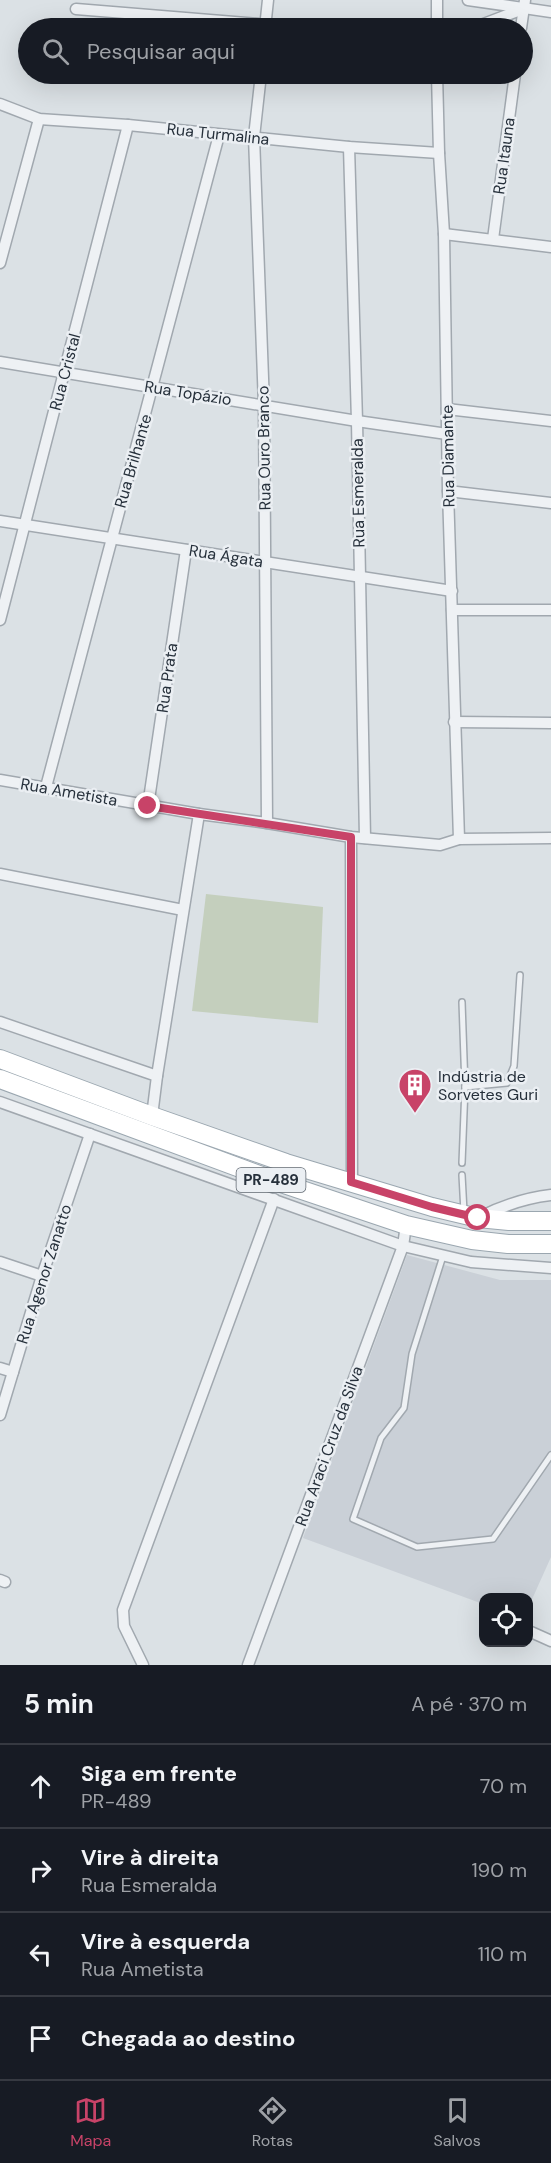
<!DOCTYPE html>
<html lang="pt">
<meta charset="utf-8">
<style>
body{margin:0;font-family:"DM Sans",sans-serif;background:#242831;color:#f1f3f6}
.controls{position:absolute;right:18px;bottom:18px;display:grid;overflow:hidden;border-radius:12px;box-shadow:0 6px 24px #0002}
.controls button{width:54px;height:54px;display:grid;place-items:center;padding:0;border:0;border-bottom:2px solid #363941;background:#171b24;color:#f1f3f6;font:30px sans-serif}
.stop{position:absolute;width:18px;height:18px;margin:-14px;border:4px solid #c84368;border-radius:50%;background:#fff}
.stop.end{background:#c84368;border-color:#fff;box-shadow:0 2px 6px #0008}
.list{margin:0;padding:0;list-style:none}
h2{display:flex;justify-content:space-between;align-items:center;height:78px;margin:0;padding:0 24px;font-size:26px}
h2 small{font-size:20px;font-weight:400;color:#9ea1a6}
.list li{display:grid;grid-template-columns:39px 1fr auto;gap:18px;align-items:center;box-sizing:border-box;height:84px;padding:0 24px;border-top:2px solid #363941}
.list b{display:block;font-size:22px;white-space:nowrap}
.list p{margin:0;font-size:20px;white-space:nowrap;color:#9ea1a6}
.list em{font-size:20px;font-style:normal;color:#9ea1a6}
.icon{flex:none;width:33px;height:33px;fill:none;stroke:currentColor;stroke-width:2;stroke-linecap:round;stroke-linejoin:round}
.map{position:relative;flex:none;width:551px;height:1665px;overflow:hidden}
.search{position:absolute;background:#171b24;box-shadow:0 6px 24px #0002;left:18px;right:18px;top:18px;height:66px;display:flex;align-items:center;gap:15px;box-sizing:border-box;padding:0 21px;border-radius:33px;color:#9ea1a6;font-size:22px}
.sheet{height:414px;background:#171b24}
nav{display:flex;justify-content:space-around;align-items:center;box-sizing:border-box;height:84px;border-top:2px solid #363941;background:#171b24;font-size:16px;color:#9ea1a6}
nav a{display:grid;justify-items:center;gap:3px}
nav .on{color:#c84368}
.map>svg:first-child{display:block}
.built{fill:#cad0d7}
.green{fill:#c4cfbd}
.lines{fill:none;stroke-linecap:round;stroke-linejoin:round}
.service-casing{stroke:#a1a8af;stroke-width:8}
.minor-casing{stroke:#a1a8af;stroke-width:13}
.primary-casing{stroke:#9ba7b0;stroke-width:20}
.service{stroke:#eef1f4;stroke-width:5}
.minor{stroke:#eef1f4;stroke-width:10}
.primary{stroke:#fff;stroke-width:18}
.route{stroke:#c84368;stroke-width:8}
.labels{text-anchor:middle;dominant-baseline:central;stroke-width:5;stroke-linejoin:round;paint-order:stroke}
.shield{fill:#ebeff3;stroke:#616972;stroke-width:1.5}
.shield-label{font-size:15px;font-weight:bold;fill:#26303b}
.street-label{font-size:16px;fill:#26303b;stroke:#ebeff3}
.poi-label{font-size:16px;fill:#26303b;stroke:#ebeff3;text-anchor:start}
</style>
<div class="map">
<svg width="551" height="1665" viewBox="0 0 551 1665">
<rect width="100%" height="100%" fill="#dbe1e5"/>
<!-- built -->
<polygon class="built" points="407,1255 500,1280 551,1280 551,1557 529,1606 528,1598 484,1598 483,1604 303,1538"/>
<!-- green -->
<polygon class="green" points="206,894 323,907 318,1023 192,1011"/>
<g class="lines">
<!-- service casing -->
<g class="service-casing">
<g id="service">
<polyline points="462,1002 465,1087 462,1163"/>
<polyline points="465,1087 507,1083 514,1066 520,975"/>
<polyline points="462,1175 464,1212"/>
<polyline points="443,1256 412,1354 404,1408 381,1438 353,1519 417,1547 493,1539 551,1455"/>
</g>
</g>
<!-- minor casing -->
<g class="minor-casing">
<g id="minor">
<polyline points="468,0 551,12"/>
<polyline points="76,9 307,28"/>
<polyline points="265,28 268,0"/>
<polyline points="437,28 437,0"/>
<polyline points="473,28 523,9"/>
<polyline points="521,28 525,0"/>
<polyline points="261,74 254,137 264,405 267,823"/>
<polyline points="437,74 439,153 444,234 448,491 459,839"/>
<polyline points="0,104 39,119 128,125 349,147 439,153"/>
<polyline points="349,147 357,421 365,838"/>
<polyline points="444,234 551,247"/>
<polyline points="493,239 515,74"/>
<polyline points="0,263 39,119"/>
<polyline points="0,362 357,421 447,434"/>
<polyline points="447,409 551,421"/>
<polyline points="448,491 551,503"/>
<polyline points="0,521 452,591"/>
<polyline points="452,610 551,610"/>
<polyline points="0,620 128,125"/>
<polyline points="454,722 551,723"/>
<polyline points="0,780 199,814 267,823 351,837 440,845 459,839 551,838"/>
<path d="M46,787C103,569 163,352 219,135"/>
<polyline points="148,806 186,550"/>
<polyline points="351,837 352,1182"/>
<polyline points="0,874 183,910"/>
<polyline points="0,1022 157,1076 152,1116"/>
<polyline points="157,1076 199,814"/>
<polyline points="0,1102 403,1246 471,1262 551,1268"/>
<path d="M480,1217C504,1205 525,1198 551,1195"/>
<polyline points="0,1262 42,1276"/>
<polyline points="0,1368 13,1372"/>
<polyline points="0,1415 42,1276 90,1134"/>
<polyline points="0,1580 5,1582"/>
<polyline points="531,1632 551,1641"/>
<polyline points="143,1665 124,1626 123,1610 274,1199"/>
<polyline points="248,1665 403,1246 406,1225"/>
</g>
</g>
<!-- primary casing -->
<g class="primary-casing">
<g id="primary">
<polyline points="0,1059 152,1116 286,1163 432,1207 478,1218 509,1221 551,1221"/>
<polyline points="0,1079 278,1182 406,1225 472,1240 508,1244 551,1244"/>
</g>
</g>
<!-- service -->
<use href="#service" class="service"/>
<!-- minor -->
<use href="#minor" class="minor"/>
<!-- primary -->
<use href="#primary" class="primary"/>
</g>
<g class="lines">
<!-- route -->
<polyline class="route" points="148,806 351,837 351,1182 432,1207 478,1218"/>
</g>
<!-- icons -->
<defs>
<g id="building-pin" transform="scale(1.725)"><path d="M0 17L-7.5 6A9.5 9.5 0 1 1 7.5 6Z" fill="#c84368" stroke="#ebeff3"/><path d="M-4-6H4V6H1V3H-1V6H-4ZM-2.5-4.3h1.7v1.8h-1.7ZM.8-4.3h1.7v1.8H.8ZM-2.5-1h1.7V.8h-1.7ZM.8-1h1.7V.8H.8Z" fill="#fff"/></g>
</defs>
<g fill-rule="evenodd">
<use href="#building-pin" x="415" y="1085"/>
</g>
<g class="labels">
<!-- shield labels -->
<rect class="shield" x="236.5" y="1168" width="69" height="24" rx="4.5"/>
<g class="shield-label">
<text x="271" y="1180">PR-489</text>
</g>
<!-- street labels -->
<g class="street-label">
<text transform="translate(218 134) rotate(6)">Rua Turmalina</text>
<text transform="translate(504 156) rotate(-82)">Rua Itauna</text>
<text transform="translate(65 372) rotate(-75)">Rua Cristal</text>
<text transform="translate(188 393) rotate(9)">Rua Topázio</text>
<text transform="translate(264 448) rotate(-91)">Rua Ouro Branco</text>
<text transform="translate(448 456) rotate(-91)">Rua Diamante</text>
<text transform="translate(133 461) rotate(-74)">Rua Brilhante</text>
<text transform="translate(358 493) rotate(-91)">Rua Esmeralda</text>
<text transform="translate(226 556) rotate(9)">Rua Ágata</text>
<text transform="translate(167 678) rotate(-82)">Rua Prata</text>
<text transform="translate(69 792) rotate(10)">Rua Ametista</text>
<text transform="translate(44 1274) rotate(-72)">Rua Agenor Zanatto</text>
<text transform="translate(329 1446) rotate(-70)">Rua Araci Cruz da Silva</text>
</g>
<!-- poi labels -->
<g class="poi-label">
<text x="438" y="1076">Indústria de<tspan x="438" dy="18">Sorvetes Guri</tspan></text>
</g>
</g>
</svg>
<div class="controls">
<button><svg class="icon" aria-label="locate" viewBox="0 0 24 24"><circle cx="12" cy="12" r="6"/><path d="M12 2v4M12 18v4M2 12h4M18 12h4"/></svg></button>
</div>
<div class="stop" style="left:478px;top:1218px"></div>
<div class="stop end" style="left:148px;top:806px"></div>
<div class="search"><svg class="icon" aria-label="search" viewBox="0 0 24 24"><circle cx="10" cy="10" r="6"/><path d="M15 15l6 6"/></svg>Pesquisar aqui</div>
</div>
<section class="sheet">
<h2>5 min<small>A pé · 370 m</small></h2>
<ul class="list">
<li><svg class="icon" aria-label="ahead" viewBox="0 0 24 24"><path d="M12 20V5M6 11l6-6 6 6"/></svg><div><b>Siga em frente</b><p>PR-489</p></div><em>70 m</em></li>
<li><svg class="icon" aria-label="right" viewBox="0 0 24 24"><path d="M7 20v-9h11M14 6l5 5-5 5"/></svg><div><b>Vire à direita</b><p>Rua Esmeralda</p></div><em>190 m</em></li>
<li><svg class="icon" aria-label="left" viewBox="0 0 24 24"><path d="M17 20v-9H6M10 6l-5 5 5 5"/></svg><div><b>Vire à esquerda</b><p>Rua Ametista</p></div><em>110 m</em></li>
<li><svg class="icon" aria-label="arrive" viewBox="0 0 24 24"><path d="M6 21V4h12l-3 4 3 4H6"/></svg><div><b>Chegada ao destino</b></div></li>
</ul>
</section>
<nav>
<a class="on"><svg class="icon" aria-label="map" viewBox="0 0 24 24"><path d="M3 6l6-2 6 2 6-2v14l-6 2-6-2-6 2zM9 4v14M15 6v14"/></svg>Mapa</a>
<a><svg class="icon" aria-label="directions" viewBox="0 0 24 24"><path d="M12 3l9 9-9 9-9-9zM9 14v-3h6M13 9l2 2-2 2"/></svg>Rotas</a>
<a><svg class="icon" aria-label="saved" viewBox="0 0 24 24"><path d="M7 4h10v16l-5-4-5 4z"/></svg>Salvos</a>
</nav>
